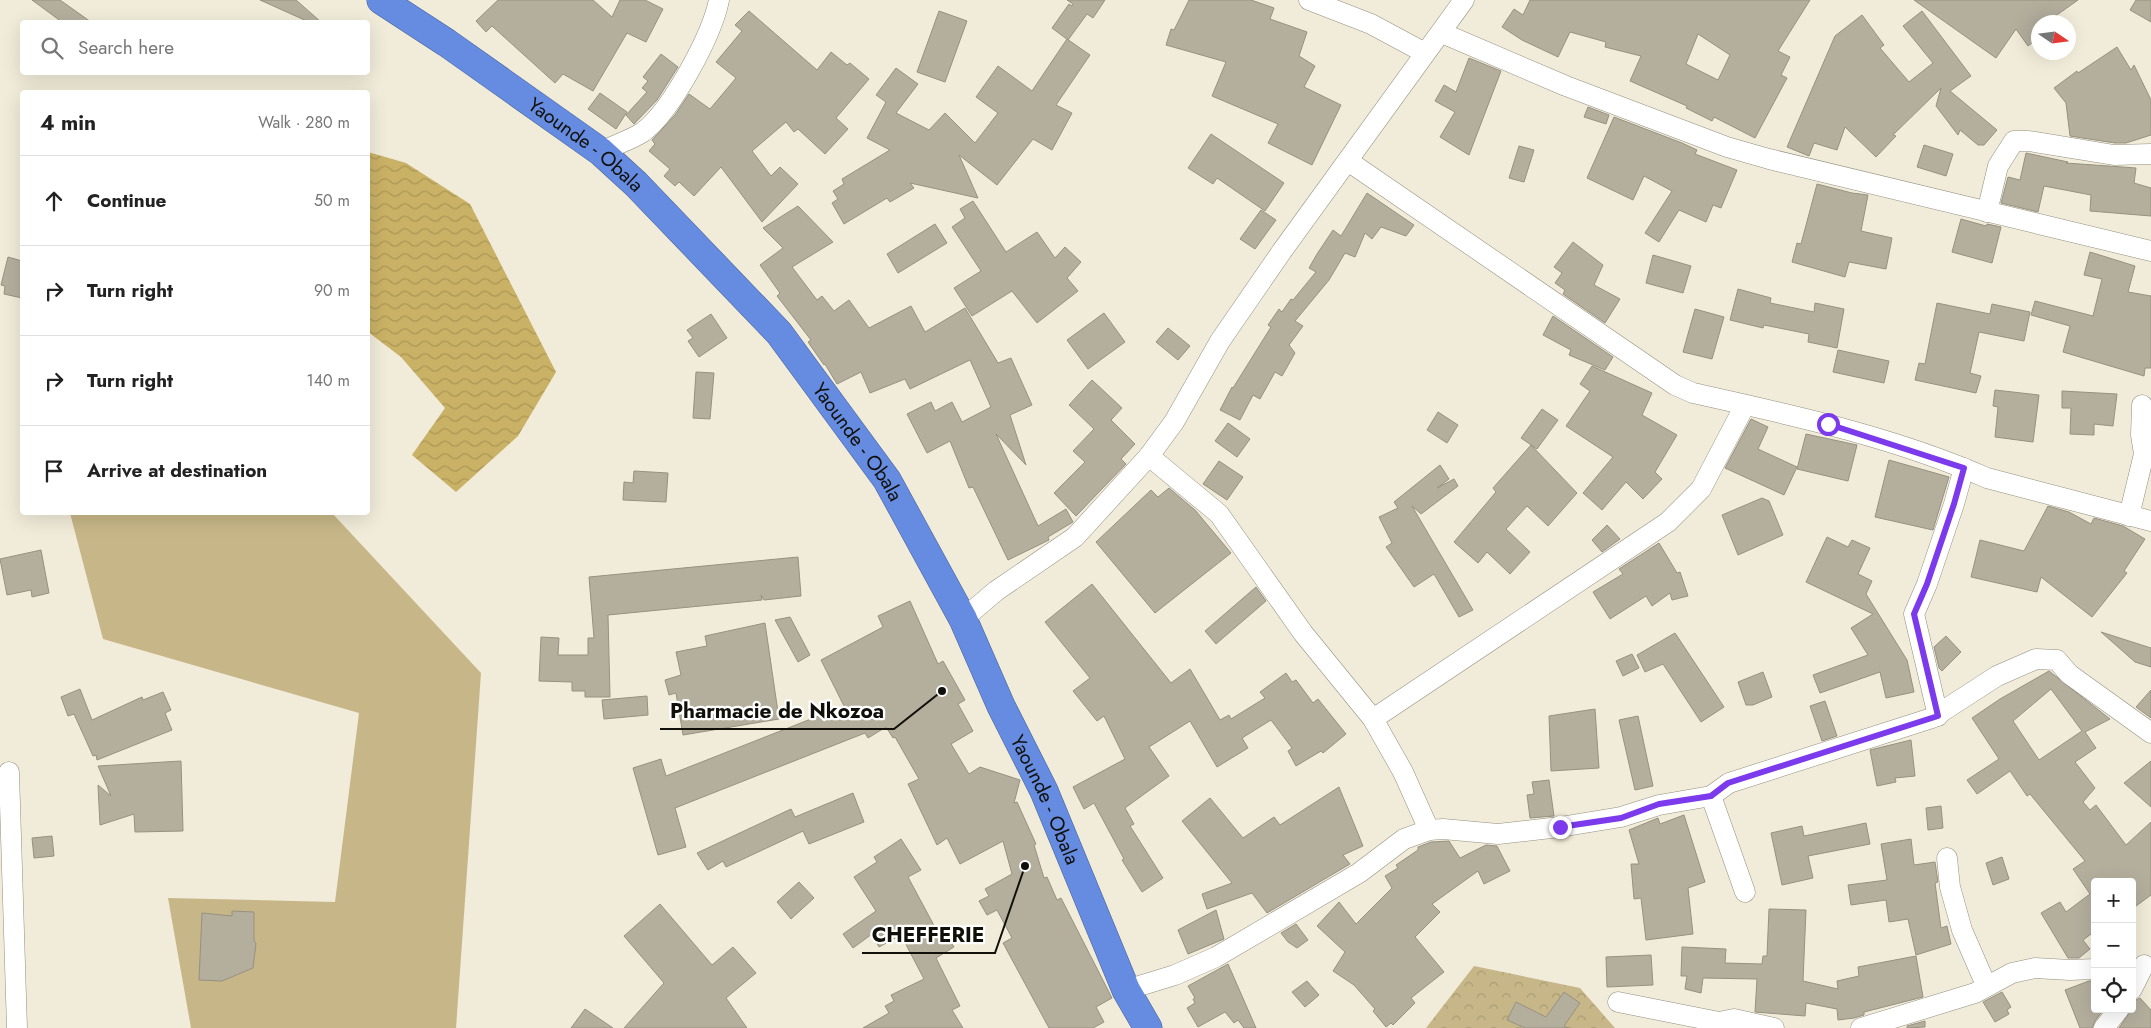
<!DOCTYPE html>
<meta charset="utf-8">
<style>
body{margin:0;font-family:Jost,sans-serif;background:#f6f6f6;color:#222}
.controls{position:absolute;right:15px;bottom:15px;display:grid;overflow:hidden;border-radius:5px;box-shadow:0 5px 20px #0002}
.controls button{width:45px;height:45px;display:grid;place-items:center;padding:0;border:0;border-bottom:1px solid #e0e0e0;background:#fff;color:#222;font:25px sans-serif}
.compass{position:absolute;left:2031px;top:15px;width:45px;height:45px;border-radius:50%;background:#fff;box-shadow:0 5px 20px #0002;rotate:103deg}
.stop{position:absolute;width:15px;height:15px;margin:-11px;border:4px solid #7c3aed;border-radius:50%;background:#fff}
.stop.end{background:#7c3aed;border-color:#fff;box-shadow:0 1px 5px #0008}
.list{margin:0;padding:0;list-style:none}
h2{display:flex;justify-content:space-between;align-items:center;height:65px;margin:0;padding:0 20px;font-size:21px}
h2 small{font-size:16px;font-weight:400;color:#767676}
.list li{display:grid;grid-template-columns:32px 1fr auto;gap:15px;align-items:center;box-sizing:border-box;height:90px;padding:0 20px;border-top:1px solid #e0e0e0}
.list b{display:block;font-size:19px;white-space:nowrap}
.list em{font-size:16px;font-style:normal;color:#767676}
.icon{flex:none;width:28px;height:28px;fill:none;stroke:currentColor;stroke-width:2;stroke-linecap:round;stroke-linejoin:round}
.map{position:relative;flex:none;width:2151px;height:1028px;overflow:hidden}
.search{position:absolute;background:#fff;box-shadow:0 5px 20px #0002;left:20px;top:20px;width:350px;height:55px;display:flex;align-items:center;gap:12px;box-sizing:border-box;padding:0 18px;border-radius:5px;color:#767676;font-size:19px}
.panel{position:absolute;background:#fff;box-shadow:0 5px 20px #0002;left:20px;top:90px;width:350px;height:425px;border-radius:5px}
.map>svg:first-child{display:block}
.grass{fill:#c7b788}
.forest{fill:url(#forest-crowns)}
.water{fill:url(#water-waves)}
.building{fill:#b4af9d;stroke:#969180;fill-rule:evenodd}
.lines{fill:none;stroke-linecap:round;stroke-linejoin:round}
.minor-casing{stroke:#958f7f;stroke-width:21}
.highway-casing{stroke:#486095;stroke-width:29}
.minor{stroke:#fff;stroke-width:20}
.highway{stroke:#658ce0;stroke-width:28}
.route{stroke:#7c3aed;stroke-width:6}
.labels{text-anchor:middle;dominant-baseline:central;stroke-width:4.5;stroke-linejoin:round;paint-order:stroke}
.street-label{font-size:20px;fill:#110f09;stroke:#fff}
.leader{fill:none;stroke:#110f09;stroke-width:2}
.callout-dot{fill:#110f09;stroke:#fff;stroke-width:2}
.callout-label{font-size:21px;text-anchor:middle;font-weight:bold;fill:#110f09;stroke:#fff;stroke-width:4.5;stroke-linejoin:round;paint-order:stroke}
</style>
<div class="map">
<svg width="2151" height="1028" viewBox="0 0 2151 1028">
<defs>
<pattern id="forest-crowns" width="20" height="18" patternUnits="userSpaceOnUse" patternTransform="scale(1.25)"><rect width="20" height="18" fill="#c7b788"/><path d="M2 6a3 3 0 1 1 6 0M12 15a3 3 0 1 1 6 0" fill="none" stroke="#aa9c74"/></pattern>
<pattern id="water-waves" width="16" height="10" patternUnits="userSpaceOnUse" patternTransform="scale(1.25)"><rect width="16" height="10" fill="#c9b165"/><path d="M0 5q4-4 8 0t8 0" fill="none" stroke="#ac9756"/></pattern>
</defs>
<rect width="100%" height="100%" fill="#f1ebd9"/>
<!-- grass -->
<polygon class="grass" points="70,513 332,513 481,673 456,1028 191,1028 168,898 335,902 359,713 103,639"/>
<!-- forest -->
<polygon class="forest" points="1474,966 1580,988 1615,1028 1426,1028"/>
<!-- water -->
<polygon class="water" points="368,152 406,163 470,204 556,372 518,436 456,492 412,455 445,408 401,357 368,332"/>
<!-- building -->
<g class="building">
<polygon points="32,0 60,0 91,22 62,22"/>
<polygon points="260,0 296,0 321,22 309,22"/>
<polygon points="498,0 593,0 612,17 620,0 645,0 663,9 646,42 627,33 593,91 563,74 555,83 492,26 486,32 476,21"/>
<polygon points="1067,0 1105,0 1093,18 1087,14 1068,40 1052,28 1069,4 1072,6 1073,4"/>
<polygon points="1189,0 1251,0 1274,8 1270,19 1307,32 1299,56 1315,66 1304,87 1341,105 1312,165 1268,143 1278,124 1212,96 1226,62 1166,45 1171,29 1174,30"/>
<path d="M1530,0H1810L1778,51L1790,57L1781,75L1787,78L1755,138L1714,117L1712,121L1686,108L1687,106L1630,81L1641,56L1605,47L1606,42L1570,32L1558,57L1522,40L1502,27L1514,9L1523,15ZM1698,34L1730,55L1718,80L1686,64Z"/>
<polygon points="1914,0 2078,0 2047,22 2038,22 2038,38 2028,46 2016,29 1996,58"/>
<polygon points="2136,0 2151,0 2151,22 2130,10"/>
<polygon points="749,11 817,70 831,52 847,65 850,63 869,79 836,118 848,129 825,154 798,129 794,132 786,122 752,151 771,176 780,167 798,184 762,222 721,167 694,196 679,182 675,186 664,176 670,169 649,151 655,144 652,140 675,115 689,94 710,109 736,78 716,62 742,31 735,25"/>
<polygon points="939,11 967,21 945,82 917,72"/>
<polygon points="1922,11 1971,76 1950,91 1997,130 1984,145 1978,145 1960,130 1958,135 1936,106 1941,88 1893,135 1896,136 1876,157 1845,127 1837,150 1814,143 1809,156 1787,147 1835,36 1862,15 1884,45 1880,48 1909,82 1933,63 1903,26"/>
<polygon points="1067,39 1090,55 1056,105 1072,113 1052,150 1033,139 997,185 959,155 978,198 910,183 914,188 890,202 887,198 844,224 832,203 838,199 833,191 844,184 842,179 890,150 867,138 886,102 876,95 896,68 918,84 896,113 929,130 945,113 975,143 998,113 976,97 998,66 1032,91"/>
<polygon points="2117,47 2131,70 2134,65 2151,100 2151,135 2126,143 2115,143 2070,136 2066,103 2054,88 2077,71 2078,73"/>
<polygon points="661,54 678,67 657,100 634,124 626,115 647,92 642,88 648,81 643,77"/>
<polygon points="1469,58 1501,71 1469,155 1440,137 1455,112 1435,101 1444,85 1456,92"/>
<polygon points="600,93 627,112 616,129 588,109"/>
<polygon points="1588,107 1609,115 1606,124 1584,117"/>
<polygon points="1614,117 1682,143 1697,150 1695,154 1737,170 1721,208 1713,205 1706,222 1679,210 1659,242 1645,233 1672,191 1644,176 1633,200 1587,178"/>
<polygon points="1211,134 1284,183 1265,211 1217,178 1213,184 1188,168"/>
<polygon points="1924,145 1953,154 1946,176 1917,167"/>
<polygon points="1519,146 1534,150 1524,182 1509,178"/>
<polygon points="2026,153 2068,162 2066,163 2136,168 2134,183 2151,188 2151,216 2090,211 2091,195 2044,186 2038,212 2001,203 2008,177 2020,180"/>
<polygon points="1817,184 1852,193 1868,195 1861,231 1892,238 1886,269 1849,262 1845,277 1792,262 1797,243 1801,244"/>
<polygon points="1367,193 1414,225 1406,236 1381,227 1372,239 1365,233 1355,257 1345,253 1329,280 1295,321 1303,326 1289,345 1295,353 1282,376 1275,372 1260,399 1253,395 1240,420 1220,410 1232,387 1233,388 1271,327 1268,325 1279,309 1282,312 1291,299 1293,300 1316,272 1309,268 1317,254 1333,230 1341,236"/>
<polygon points="973,201 1006,252 1037,232 1055,258 1065,247 1081,262 1067,278 1078,291 1037,323 1012,291 972,316 954,288 981,271 952,227 965,218 960,209"/>
<polygon points="798,206 833,242 792,267 817,300 822,296 834,311 849,300 869,328 911,306 925,332 965,308 998,363 1011,358 1032,405 1010,415 1026,465 996,434 1038,526 1066,509 1073,522 1048,537 1049,540 1008,560 973,487 969,488 950,441 927,453 907,414 931,402 935,411 952,402 962,422 991,407 970,360 910,389 905,379 870,393 861,372 837,384 825,364 824,365 808,342 811,340 777,296 780,293 760,265 783,248 763,228"/>
<polygon points="1261,210 1276,220 1255,249 1240,239"/>
<polygon points="1961,219 1986,226 1987,224 2001,227 1992,263 1952,252"/>
<polygon points="935,224 947,243 898,273 887,254"/>
<polygon points="1573,242 1603,265 1594,285 1620,299 1605,323 1563,294 1565,290 1555,283 1562,273 1554,267"/>
<polygon points="2090,252 2135,266 2128,292 2151,296 2151,368 2145,368 2144,376 2063,352 2070,326 2031,315 2035,301 2093,316 2102,279 2084,275"/>
<polygon points="1653,255 1691,266 1683,293 1646,283"/>
<polygon points="8,257 22,261 22,298 4,294 5,286 1,285"/>
<polygon points="1738,289 1771,298 1770,303 1814,312 1815,303 1844,309 1837,348 1808,342 1809,334 1764,325 1763,328 1730,320"/>
<polygon points="1937,303 1990,314 1992,304 2030,312 2024,341 1979,332 1970,373 1981,376 1976,393 1915,380 1919,363 1925,364"/>
<polygon points="1695,309 1724,317 1712,359 1683,352"/>
<polygon points="1104,313 1125,342 1088,369 1067,340"/>
<polygon points="711,314 727,338 699,357 688,341 693,338 687,330"/>
<polygon points="1553,316 1613,357 1605,370 1569,355 1571,350 1543,335"/>
<polygon points="1168,328 1190,346 1178,360 1156,342"/>
<polygon points="1838,350 1889,361 1884,383 1833,372"/>
<polygon points="1592,366 1652,393 1642,415 1677,435 1655,472 1662,479 1643,499 1626,482 1602,510 1583,493 1613,457 1566,426 1590,391 1580,384"/>
<polygon points="696,372 714,373 710,419 693,418"/>
<polygon points="1092,380 1122,408 1111,420 1135,444 1121,459 1126,464 1076,516 1054,493 1085,462 1073,451 1094,429 1069,405"/>
<polygon points="1995,390 2039,395 2033,442 1995,437 1998,407 1993,406"/>
<polygon points="2062,391 2117,394 2113,426 2094,424 2094,435 2070,434 2071,408 2062,408"/>
<polygon points="1542,409 1558,420 1537,449 1521,438"/>
<polygon points="1438,412 1458,425 1447,443 1427,430"/>
<polygon points="1751,419 1768,427 1758,449 1797,467 1784,495 1725,468"/>
<polygon points="1228,423 1250,439 1237,457 1215,441"/>
<polygon points="1806,434 1857,445 1848,481 1797,469"/>
<polygon points="1531,445 1577,493 1548,526 1527,506 1506,529 1530,552 1510,574 1487,552 1478,563 1454,542 1496,492 1493,488"/>
<polygon points="1889,460 1949,477 1933,530 1875,517"/>
<polygon points="1219,461 1243,477 1227,500 1203,484"/>
<polygon points="1440,465 1449,479 1437,488 1454,479 1458,486 1421,514 1412,506 1473,610 1459,617 1434,574 1414,587 1386,547 1392,543 1379,517 1398,508 1394,502"/>
<polygon points="634,471 668,473 666,502 623,500 624,482 633,483"/>
<polygon points="1169,488 1195,510 1231,553 1155,613 1096,542 1151,490 1158,497"/>
<polygon points="1762,498 1769,501 1783,535 1738,555 1722,515"/>
<polygon points="2048,506 2069,512 2091,524 2094,518 2123,526 2145,539 2124,571 2127,573 2092,617 2041,577 2037,592 1971,577 1980,540 2024,551"/>
<polygon points="1607,525 1620,539 1602,552 1592,540"/>
<polygon points="1827,537 1848,547 1852,540 1870,548 1858,574 1872,581 1866,594 1907,660 1914,692 1886,698 1880,672 1820,693 1813,675 1868,655 1851,628 1873,614 1806,582"/>
<polygon points="1659,543 1677,573 1680,572 1688,596 1672,600 1670,593 1652,606 1646,596 1610,619 1593,592 1623,574 1619,569"/>
<polygon points="41,550 49,593 32,597 31,590 7,595 0,559"/>
<polygon points="798,557 801,596 764,600 761,595 762,600 608,615 610,697 585,697 585,691 572,691 572,682 539,681 541,637 559,638 558,655 588,655 588,638 594,638 589,577"/>
<polygon points="1092,584 1171,683 1190,669 1220,720 1229,715 1231,719 1265,698 1260,692 1286,673 1292,682 1296,680 1313,703 1318,699 1346,734 1323,753 1321,751 1296,766 1288,751 1292,748 1271,720 1242,738 1248,748 1217,767 1190,721 1149,747 1169,776 1125,808 1134,824 1130,826 1163,878 1142,892 1122,860 1124,859 1094,803 1084,809 1073,787 1125,759 1104,716 1097,721 1073,691 1090,678 1045,622"/>
<polygon points="1256,587 1266,601 1216,644 1205,631"/>
<polygon points="910,601 938,664 943,661 965,700 958,704 973,731 951,744 969,774 980,767 1020,780 1014,803 1017,802 1036,844 1034,845 1044,878 1047,877 1057,900 1061,898 1112,998 1096,1007 1104,1022 1093,1028 1049,1028 1003,943 1012,938 997,910 987,915 979,901 989,896 985,889 1012,874 1003,841 960,864 947,838 937,845 908,784 919,779 895,737 893,738 886,727 868,738 865,733 675,808 686,847 658,855 633,768 661,759 666,776 844,706 821,660 883,627 878,616"/>
<polygon points="790,617 810,655 798,662 775,620"/>
<polygon points="765,623 779,719 683,735 676,693 669,695 665,680 681,675 676,652 707,646 705,636"/>
<polygon points="2101,632 2151,648 2151,667 2135,662"/>
<polygon points="1675,633 1724,707 1701,722 1663,664 1645,672 1637,655"/>
<polygon points="1946,636 1961,652 1942,671 1939,668 1934,647"/>
<polygon points="1632,654 1639,668 1623,676 1616,661"/>
<path d="M2049,671L2110,719L2085,732L2096,748L2075,762L2095,788L2083,802L2090,810L2096,805L2126,845L2151,822V895L2132,909V882H2095V931L2083,940L2090,949L2079,958H2068L2041,913L2060,902L2066,912L2090,894L2073,869L2085,861L2030,794L2027,796L2010,771L1977,794L1967,780L1999,759L1972,718L2000,699ZM2051,689L2082,731L2039,760L2013,721Z"/>
<polygon points="1763,672 1772,697 1753,705 1746,705 1738,682"/>
<polygon points="80,689 92,720 142,697 143,700 163,692 171,710 165,713 172,730 97,760 96,755 93,756 74,714 68,716 61,697"/>
<polygon points="2151,690 2151,718 2136,707"/>
<polygon points="647,696 648,715 604,719 602,700"/>
<polygon points="1825,701 1837,736 1822,741 1810,706"/>
<polygon points="1595,709 1599,768 1551,771 1549,716"/>
<polygon points="1638,716 1653,786 1635,790 1619,720"/>
<polygon points="1911,740 1915,776 1895,778 1896,782 1877,786 1870,750"/>
<polygon points="181,761 183,831 135,832 134,814 100,825 98,785 111,796 98,766"/>
<polygon points="2151,761 2151,807 2124,783"/>
<polygon points="1549,780 1554,816 1530,818 1527,795 1534,794 1532,782"/>
<polygon points="1339,787 1363,846 1343,855 1350,864 1267,913 1252,893 1207,909 1202,894 1232,883 1182,821 1210,798 1243,838 1274,817 1280,825"/>
<polygon points="853,793 864,822 809,844 803,831 726,867 723,861 708,870 697,853 791,809 795,817"/>
<polygon points="1941,806 1943,828 1928,830 1926,808"/>
<polygon points="1684,815 1705,882 1688,888 1693,934 1646,940 1641,898 1634,899 1631,864 1639,864 1629,830 1658,818 1660,824"/>
<polygon points="1866,823 1870,844 1808,856 1813,878 1782,885 1771,833 1802,826 1804,836"/>
<polygon points="52,836 54,856 34,858 32,838"/>
<polygon points="901,839 921,870 908,877 937,931 943,928 954,947 936,958 960,1006 952,1010 963,1028 863,1028 889,1013 885,1006 894,1001 891,995 924,979 901,935 879,947 872,934 853,948 843,934 876,911 854,877 877,862 874,857"/>
<polygon points="1911,839 1914,865 1935,862 1938,882 1935,883 1941,928 1947,926 1951,944 1916,955 1908,919 1889,922 1886,900 1851,905 1848,885 1887,880 1881,844"/>
<polygon points="1449,841 1460,858 1486,845 1497,846 1510,871 1484,884 1478,871 1432,904 1440,912 1415,937 1444,972 1411,998 1415,1003 1393,1025 1391,1023 1386,1027 1373,1011 1375,1009 1354,985 1333,971 1345,952 1317,926 1339,902 1356,924 1392,888 1385,876 1398,868 1396,865 1418,850 1418,847 1431,842"/>
<polygon points="2002,857 2009,879 1993,885 1986,863"/>
<polygon points="799,882 814,898 791,919 777,902"/>
<polygon points="660,904 712,965 733,947 756,973 726,998 747,1028 624,1028 664,983 624,936"/>
<polygon points="1769,909 1806,910 1803,981 1838,989 1837,981 1859,976 1858,967 1916,956 1923,997 1864,1012 1864,1015 1854,1018 1838,1020 1837,1009 1806,1003 1805,1016 1755,1012 1757,979 1703,978 1701,993 1685,989 1687,976 1681,976 1682,947 1726,949 1725,963 1762,964 1763,956 1767,956"/>
<polygon points="1216,910 1224,939 1188,954 1178,930"/>
<polygon points="232,911 254,912 254,941 256,943 253,968 222,981 199,980 202,913 232,916"/>
<polygon points="1296,924 1308,940 1297,948 1288,942 1281,933"/>
<polygon points="1651,955 1653,985 1607,987 1606,957"/>
<polygon points="1228,964 1256,1028 1244,1028 1238,1020 1234,1023 1225,1012 1198,1027 1187,1008 1195,1003 1193,999 1195,998 1188,986"/>
<polygon points="1307,981 1319,995 1305,1007 1292,992"/>
<polygon points="2089,981 2095,981 2095,1009 2104,1009 2095,1021 2092,1028 2080,1028 2065,990"/>
<polygon points="1564,992 1580,1003 1564,1026 1568,1028 1525,1028 1507,1020 1516,1002 1546,1017"/>
<polygon points="2002,992 2011,1007 2007,1010 2009,1014 1995,1022 1983,1002"/>
<polygon points="2140,998 2151,1010 2151,1028 2119,1028 2132,1009 2132,1002"/>
<polygon points="585,1009 613,1028 571,1028"/>
<polygon points="1925,1021 1925,1027 1907,1028 1907,1026"/>
</g>
<g class="lines">
<!-- minor casing -->
<g class="minor-casing">
<g id="minor">
<polyline points="1309,0 1371,24 1425,53"/>
<polyline points="1442,33 1566,86 1727,147 1769,159 2151,251"/>
<path d="M601,152C614,145 631,140 643,132C672,110 712,35 719,0"/>
<path d="M1348,161L1675,385L1693,393C1792,415 1894,437 1987,478L2151,521"/>
<polyline points="1987,212 1998,166 2014,141 2029,141 2114,155 2151,154"/>
<polyline points="1149,456 1219,514 1303,633 1373,719 1403,772 1429,830"/>
<polyline points="2129,516 2144,454 2141,435 2142,405"/>
<polyline points="963,619 996,591 1075,537 1149,456 1174,422 1220,341 1282,251 1464,0"/>
<polyline points="1938,716 1914,614 1927,584 1954,504 1964,468"/>
<polyline points="1373,719 1668,522 1701,489 1745,405"/>
<polyline points="9,772 17,1028"/>
<polyline points="1711,796 1745,892"/>
<polyline points="1947,858 1950,887 1962,930 1986,985"/>
<polyline points="2132,989 2144,965"/>
<polyline points="1126,990 1175,975 1216,957 1359,873 1404,839 1429,830 1443,829 1498,834 1560,827 1621,817 1659,805 1711,796 1729,783 1932,718 1997,676 2036,659 2057,660 2069,674 2151,733"/>
<polyline points="1618,1002 1719,1022 1734,1019 1774,1028"/>
<polyline points="1861,1028 1975,993 2012,973 2035,968 2070,970 2095,969"/>
<polyline points="2104,1028 2119,1009"/>
</g>
</g>
<!-- highway casing -->
<g class="highway-casing">
<g id="highway">
<path id="s1" d="M381,0L447,43L601,152L636,184L779,333L887,480L963,619L1001,706L1044,791L1126,990L1148,1028"/>
</g>
</g>
<!-- minor -->
<use href="#minor" class="minor"/>
<!-- highway -->
<use href="#highway" class="highway"/>
</g>
<g class="lines">
<!-- route -->
<polyline class="route" points="1560,827 1621,818 1659,804 1711,796 1728,783 1938,716 1914,614 1927,584 1954,504 1964,468 1828,424"/>
</g>
<g class="labels">
<!-- street labels -->
<g class="street-label">
<text stroke="none"><textPath href="#s1" startOffset="251">Yaounde - Obala</textPath></text>
<text stroke="none"><textPath href="#s1" startOffset="656">Yaounde - Obala</textPath></text>
<text stroke="none"><textPath href="#s1" startOffset="1061">Yaounde - Obala</textPath></text>
</g>
</g>
<!-- callouts -->
<path class="leader" d="M942 691L894 729H660M1025 866L995 953H862"/>
<g class="callout-dot">
<circle cx="942" cy="691" r="5"/>
<circle cx="1025" cy="866" r="5"/>
</g>
<g class="callout-label">
<text x="777" y="718">Pharmacie de Nkozoa</text>
<text x="928" y="942">CHEFFERIE</text>
</g>
</svg>
<div class="controls">
<button>+</button>
<button>−</button>
<button><svg class="icon" aria-label="locate" viewBox="0 0 24 24"><circle cx="12" cy="12" r="6"/><path d="M12 2v4M12 18v4M2 12h4M18 12h4"/></svg></button>
</div>
<svg class="compass" viewBox="-18 -18 36 36"><path d="M0-13l5 13h-10z" fill="#e53935"/><path d="M0 13l5-13h-10z" fill="#767676"/></svg>
<div class="stop" style="left:1828px;top:424px"></div>
<div class="stop end" style="left:1560px;top:827px"></div>
<div class="search"><svg class="icon" aria-label="search" viewBox="0 0 24 24"><circle cx="10" cy="10" r="6"/><path d="M15 15l6 6"/></svg>Search here</div>
<section class="panel">
<h2>4 min<small>Walk · 280 m</small></h2>
<ul class="list">
<li><svg class="icon" aria-label="ahead" viewBox="0 0 24 24"><path d="M12 20V5M6 11l6-6 6 6"/></svg><div><b>Continue</b></div><em>50 m</em></li>
<li><svg class="icon" aria-label="right" viewBox="0 0 24 24"><path d="M7 20v-9h11M14 6l5 5-5 5"/></svg><div><b>Turn right</b></div><em>90 m</em></li>
<li><svg class="icon" aria-label="right" viewBox="0 0 24 24"><path d="M7 20v-9h11M14 6l5 5-5 5"/></svg><div><b>Turn right</b></div><em>140 m</em></li>
<li><svg class="icon" aria-label="arrive" viewBox="0 0 24 24"><path d="M6 21V4h12l-3 4 3 4H6"/></svg><div><b>Arrive at destination</b></div></li>
</ul>
</section>
</div>
